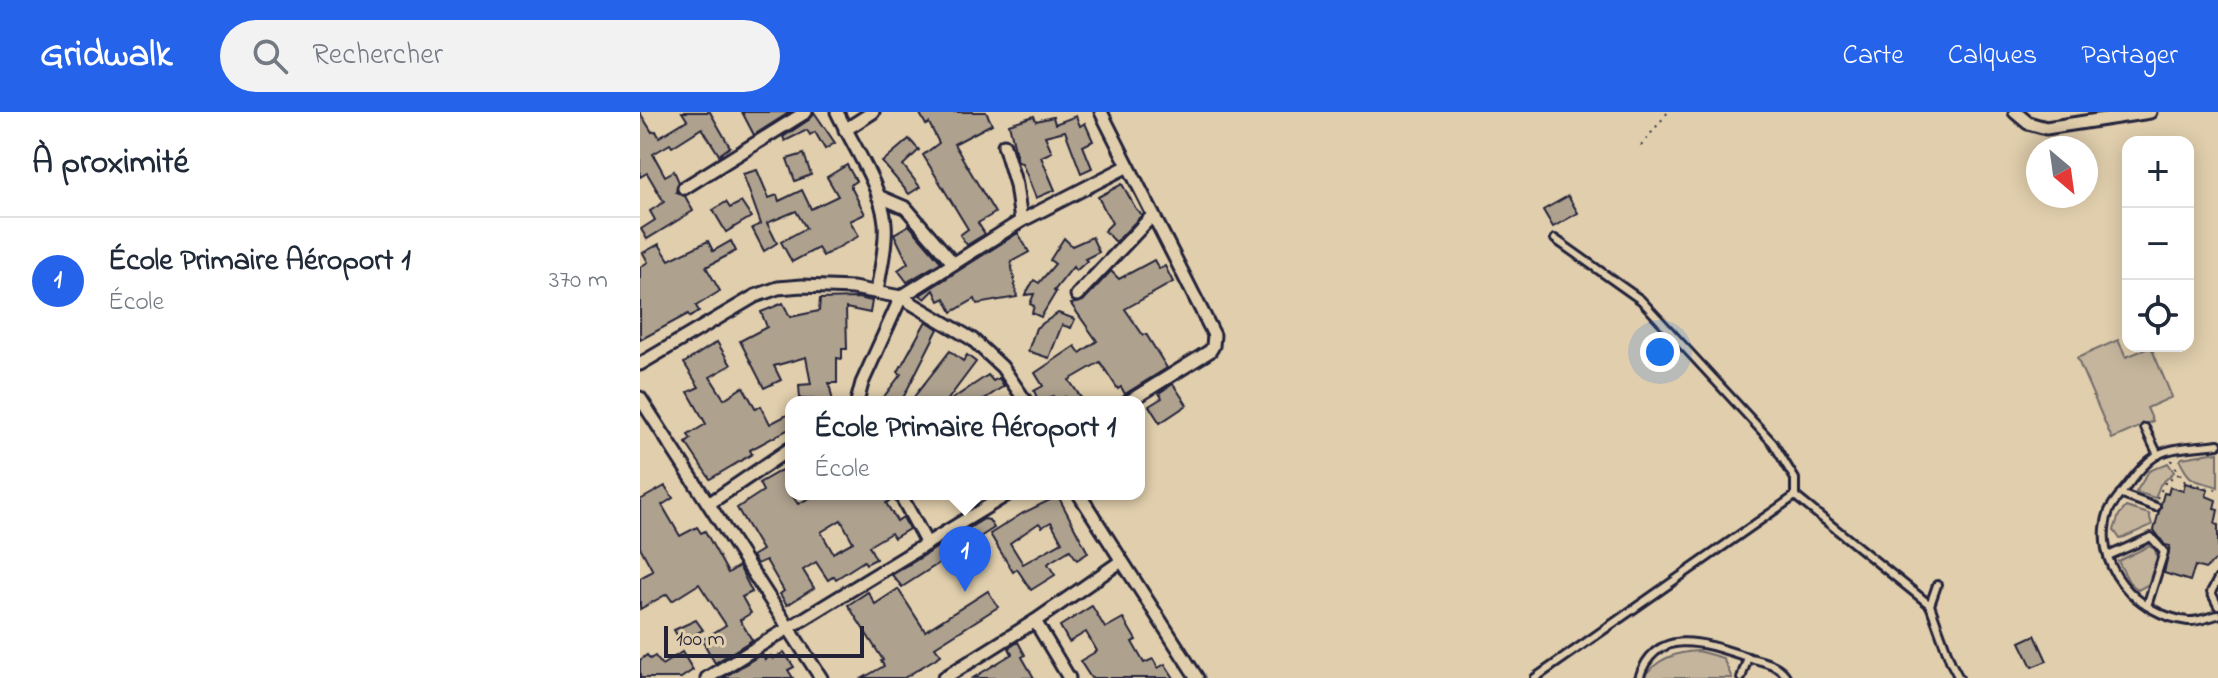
<!DOCTYPE html>
<html lang="fr">
<meta charset="utf-8">
<style>
body{margin:0;font-family:"Indie Flower",sans-serif;background:#f2f2f3;color:#1f2937}
.controls{position:absolute;right:24px;top:24px;display:grid;overflow:hidden;border-radius:16px;box-shadow:0 4px 20px #0003}
.controls button{width:72px;height:72px;display:grid;place-items:center;padding:0;border:0;border-bottom:2px solid #e0e1e3;background:#fff;color:#1f2937;font:40px sans-serif}
.compass{position:absolute;left:1386px;top:24px;width:72px;height:72px;border-radius:50%;background:#fff;box-shadow:0 4px 20px #0003;rotate:151deg}
.scale{position:absolute;left:24px;bottom:20px;width:200px;box-sizing:border-box;padding-left:8px;border:4px solid #22223b;border-top:0;font-size:22px;line-height:28px;white-space:nowrap;color:#22223b;-webkit-text-stroke:6px #e0ceac;paint-order:stroke}
.you{position:absolute;left:1020px;top:240px;width:28px;height:28px;margin:-20px;border:6px solid #fff;border-radius:50%;background:#1a73e8;box-shadow:0 0 0 12px #1a73e833}
.badge{display:grid;place-items:center;width:52px;height:52px;border-radius:50%;background:#2563eb;color:#fff;font-size:26px;font-weight:700}
.pin{position:absolute;translate:-50% -66px;filter:drop-shadow(0 2px 4px #0008)}
.pin::after{content:'';position:absolute;top:42px;width:28px;height:24px;background:inherit;clip-path:polygon(0 0,100% 0,50% 100%)}
.popup{position:absolute;left:145px;top:284px;width:360px;height:104px;box-sizing:border-box;display:grid;place-content:center;border-radius:16px;background:#fff;filter:drop-shadow(0 2px 6px #0005);font-size:26px;white-space:nowrap;color:#747a83}
.popup b{font-size:30px;color:#1f2937}
.popup::after{content:'';position:absolute;left:50%;top:100%;margin-left:-16px;border:16px solid transparent;border-top-color:#fff}
.list{margin:0;padding:0;list-style:none}
h2{display:flex;justify-content:space-between;align-items:center;height:104px;margin:0;padding:0 32px;font-size:34px}
h2 small{font-size:26px;font-weight:400;color:#747a83}
.list li{display:grid;grid-template-columns:52px 1fr auto;gap:24px;align-items:center;box-sizing:border-box;height:128px;padding:0 32px;border-top:2px solid #e0e1e3}
.list b{display:block;font-size:30px;white-space:nowrap}
.list p{margin:0;font-size:26px;white-space:nowrap;color:#747a83}
.list em{font-size:26px;font-style:normal;color:#747a83}
.icon{flex:none;width:44px;height:44px;fill:none;stroke:currentColor;stroke-width:2;stroke-linecap:round;stroke-linejoin:round}
.map{position:relative;flex:none;width:1578px;height:566px;overflow:hidden}
header{display:flex;align-items:center;gap:48px;box-sizing:border-box;height:112px;padding:0 40px;background:#2563eb;color:#fff}
header strong{font-size:38px}
nav{display:flex;gap:44px;margin-inline-start:auto;font-size:28px}
.search{width:560px;height:72px;background:#f2f2f3;display:flex;align-items:center;gap:20px;box-sizing:border-box;padding:0 28px;border-radius:44px;color:#747a83;font-size:30px}
main{display:flex}
aside{flex:1;background:#fff}
.map>svg:first-child{display:block}
.green{fill:#c4b59c;stroke:#736c6c;stroke-width:2}
.building{fill:#aea18e;stroke:#22223b;stroke-width:2;fill-rule:evenodd}
.lines{fill:none;stroke-linecap:round;stroke-linejoin:round}
.lane-casing{stroke:#22223b;stroke-width:12}
.street-casing{stroke:#22223b;stroke-width:17}
.path{stroke:#22223b;stroke-width:2;stroke-dasharray:2 6;stroke-linecap:butt}
.lane{stroke:#e0ceac;stroke-width:6}
.street{stroke:#e0ceac;stroke-width:11}
</style>
<header>
<strong>Gridwalk</strong>
<div class="search"><svg class="icon" aria-label="search" viewBox="0 0 24 24"><circle cx="10" cy="10" r="6"/><path d="M15 15l6 6"/></svg>Rechercher</div>
<nav><a>Carte</a><a>Calques</a><a>Partager</a></nav>
</header>
<main>
<aside>
<h2>À proximité<small></small></h2>
<ul class="list">
<li><span class="badge">1</span><div><b>École Primaire Aéroport 1</b><p>École</p></div><em>370 m</em></li>
</ul>
</aside>
<div class="map">
<svg width="1578" height="566" viewBox="0 0 1578 566">
<rect width="100%" height="100%" fill="#e0ceac"/>
<filter id="ink" filterUnits="userSpaceOnUse"><feTurbulence type="fractalNoise" baseFrequency=".0125" numOctaves="2"/><feDisplacementMap in="SourceGraphic" scale="16" xChannelSelector="R" yChannelSelector="G"/><feConvolveMatrix kernelMatrix="1 2 1 2 8 2 1 2 1" color-interpolation-filters="sRGB"/></filter>
<g filter="url(#ink)">
<!-- green -->
<g class="green">
<polygon points="1478,228 1486,245 1511,235 1532,285 1507,296 1513,309 1472,327 1437,246"/>
<path d="M1578,340V375C1556,367 1551,373 1540,349L1542,346Z"/>
<polygon points="1528,351 1534,360 1520,373 1515,386 1496,380 1509,359"/>
<polygon points="1486,395 1509,402 1512,413 1480,427 1474,418 1479,403"/>
<polygon points="1509,434 1515,437 1517,446 1509,472 1498,478 1489,470 1478,449"/>
<path d="M1058,539L1083,546L1092,566H1003C1016,547 1035,540 1058,539Z"/>
</g>
<!-- building -->
<g class="building">
<polygon points="42,0 70,0 90,35 79,43 62,16 32,35 30,32 13,42 25,64 34,59 39,70 36,80 45,84 53,99 7,127 1,117 15,108 10,99 24,90 7,61 0,65 0,1 12,20 16,19 19,25 47,8"/>
<polygon points="102,0 150,0 114,23"/>
<polygon points="174,0 195,31 185,37 175,20 170,23 167,18 145,29 143,25 170,7"/>
<polygon points="279,0 346,0 352,12 314,32 355,101 338,111 345,122 327,133 320,123 328,117 283,43 299,31 289,11 286,13"/>
<polygon points="394,4 396,9 413,5 415,12 436,4 440,14 445,11 453,29 443,34 452,56 441,61 425,19 405,24 412,40 401,45 415,78 396,86 382,51 378,50 369,12"/>
<polygon points="269,27 279,38 263,53 280,75 269,82 242,50"/>
<polygon points="164,42 171,63 155,69 147,47"/>
<polygon points="207,53 216,69 210,73 225,102 210,109 219,124 183,144 178,136 152,150 141,130 166,116 156,99 127,111 137,131 124,139 112,116 121,112 103,62 117,58 129,86 137,83 139,89 162,78 171,97 198,84 187,65"/>
<polygon points="482,72 496,97 502,103 476,130 464,119 472,111 458,85"/>
<polygon points="928,84 938,101 913,115 903,98"/>
<polygon points="86,90 90,96 101,90 111,105 86,120 73,98"/>
<polygon points="269,113 301,150 267,170 258,158 268,151 254,122"/>
<polygon points="378,121 389,140 371,150 377,185 337,192 335,187 312,200 305,186 299,189 294,178 285,187 280,183"/>
<polygon points="452,125 459,140 445,147 447,149 436,159 433,155 414,179 416,180 401,205 392,201 394,194 390,192 394,182 385,183 394,168 399,171 415,152 410,148 424,126 432,134"/>
<polygon points="68,129 73,139 91,129 96,139 66,155 80,179 56,194 59,199 50,205 48,202 0,228 0,155 8,150 3,141 19,132 29,148"/>
<polygon points="514,148 519,157 525,154 533,170 485,197 503,223 506,222 527,256 485,282 481,275 478,277 460,250 429,268 444,290 428,290 425,285 417,290 413,284 399,290 394,279 403,274 395,261 435,234 440,241 457,229 431,192 443,189 471,159 479,167"/>
<polygon points="218,186 232,189 230,201 206,196 207,237 202,237 202,247 197,246 197,271 189,271 193,290 174,290 173,286 160,287 159,273 171,272 166,245 134,254 141,268 124,276 100,229 127,215 121,200 143,191 150,205 179,199 180,187"/>
<polygon points="418,201 435,207 431,216 422,213 409,246 388,239 396,216"/>
<polygon points="286,209 298,217 261,290 240,290 261,262 258,260"/>
<polygon points="77,230 91,253 70,265 84,287 103,275 116,297 121,294 130,312 151,301 151,316 110,338 112,342 70,367 46,331 51,327 48,323 66,312 48,280 59,275 44,251"/>
<polygon points="310,239 323,249 327,243 336,250 306,290 270,290"/>
<polygon points="348,263 353,269 359,266 364,274 340,290 308,290"/>
<polygon points="533,272 547,293 520,311 509,294 522,286 519,281"/>
<path d="M151,346V382L158,392L177,382H252L253,387L246,391L257,409L263,405L269,417L254,426L251,421L229,434L236,447L226,452L224,449L196,467L194,464L188,468L176,450L163,458L174,476L147,493L140,482L144,479L126,448L117,452L112,444L122,438L97,396L123,379L119,371L145,356L143,352ZM201,408L213,430L193,441L181,420Z"/>
<polygon points="1545,371 1568,378 1566,384 1576,388 1574,397 1578,398 1575,412 1578,413 1578,446 1565,457 1555,454 1550,469 1524,461 1530,434 1525,433 1514,418 1524,381 1528,382 1530,375 1543,379"/>
<polygon points="25,374 33,386 22,393 40,424 57,415 61,421 65,419 88,461 99,454 112,480 102,485 111,501 100,508 112,528 75,551 62,528 86,513 59,472 32,489 27,482 0,497 0,466 13,459 0,435 0,388"/>
<path d="M418,384L448,441L437,448L430,438L410,450L408,452L415,463L391,478L377,457L373,460L350,422L383,401ZM411,410L422,430L383,452L370,431L399,411L402,415Z"/>
<polygon points="344,407 349,408 354,416 262,475 252,463"/>
<polygon points="258,477 285,519 348,479 358,495 295,535 301,543 264,566 223,566 244,554 241,549 243,548 208,493 228,480 235,492"/>
<polygon points="452,494 465,516 483,506 496,528 492,530 504,551 513,547 518,556 525,552 534,566 451,566 440,549 457,539 446,520 429,530 420,514"/>
<polygon points="56,508 63,518 41,530 34,518"/>
<polygon points="1395,523 1407,549 1392,555 1380,530"/>
<polygon points="378,530 385,543 382,545 394,566 333,566 372,542 369,536"/>
<polygon points="42,540 53,558 41,566 0,566 0,548 7,543 10,547 15,544 22,553"/>
<polygon points="144,540 154,555 148,558 153,566 83,566 122,542 125,548 131,544 133,547"/>
</g>
<g class="lines">
<!-- lane casing -->
<g class="lane-casing">
<g id="lane">
<polyline points="1505,316 1518,343"/>
<path d="M1578,332C1560,335 1534,334 1517,343C1506,350 1495,363 1487,374C1481,382 1473,390 1469,399C1450,452 1497,503 1548,509C1557,510 1569,505 1578,503"/>
<polyline points="1480,382 1516,395"/>
<polyline points="1155,384 1290,493"/>
<polyline points="1468,444 1511,425 1524,440 1507,494"/>
<polyline points="1578,467 1571,480 1578,494"/>
<polyline points="1297,473 1290,493 1311,551 1319,566"/>
<polyline points="895,566 1155,384 1155,367 1133,331 1001,188 915,127"/>
<path d="M999,566C1016,513 1065,531 1104,544C1119,549 1140,551 1147,566"/>
<polyline points="1101,566 1108,545"/>
</g>
</g>
<!-- street casing -->
<g class="street-casing">
<g id="street">
<path d="M197,0C212,32 242,76 245,111C247,133 240,158 237,180"/>
<polyline points="461,0 574,223 573,234 570,239 488,290"/>
<polyline points="1375,0 1388,11 1406,16 1510,0"/>
<polyline points="205,18 233,0"/>
<polyline points="364,33 376,73 381,109"/>
<polyline points="44,76 166,0"/>
<polyline points="238,84 266,96 313,151"/>
<polyline points="437,183 513,103"/>
<polyline points="0,252 115,184 138,176 162,174 213,176 261,185 332,227 362,255 386,290"/>
<polyline points="0,286 181,566"/>
<polyline points="217,290 222,271 261,185 381,109 488,54"/>
<polyline points="260,382 287,432"/>
<polyline points="439,382 557,566"/>
<polyline points="70,391 151,336"/>
<polyline points="395,509 429,566"/>
<polyline points="67,566 368,382"/>
<polyline points="304,566 395,509 480,450"/>
</g>
</g>
<!-- path -->
<g class="path">
<polyline points="1001,34 1028,0"/>
<polyline points="1531,348 1545,370 1578,378"/>
<polyline points="1517,386 1526,369 1539,362"/>
</g>
<!-- lane -->
<use href="#lane" class="lane"/>
<!-- street -->
<use href="#street" class="street"/>
</g>
</g>
</svg>
<div class="controls">
<button>+</button>
<button>−</button>
<button><svg class="icon" aria-label="locate" viewBox="0 0 24 24"><circle cx="12" cy="12" r="6"/><path d="M12 2v4M12 18v4M2 12h4M18 12h4"/></svg></button>
</div>
<svg class="compass" viewBox="-18 -18 36 36"><path d="M0-13l5 13h-10z" fill="#e53935"/><path d="M0 13l5-13h-10z" fill="#747a83"/></svg>
<div class="scale">100 m</div>
<div class="you"></div>
<div class="pin badge" style="left:325px;top:480px">1</div>
<div class="popup"><b>École Primaire Aéroport 1</b>École</div>
</div>
</main>
